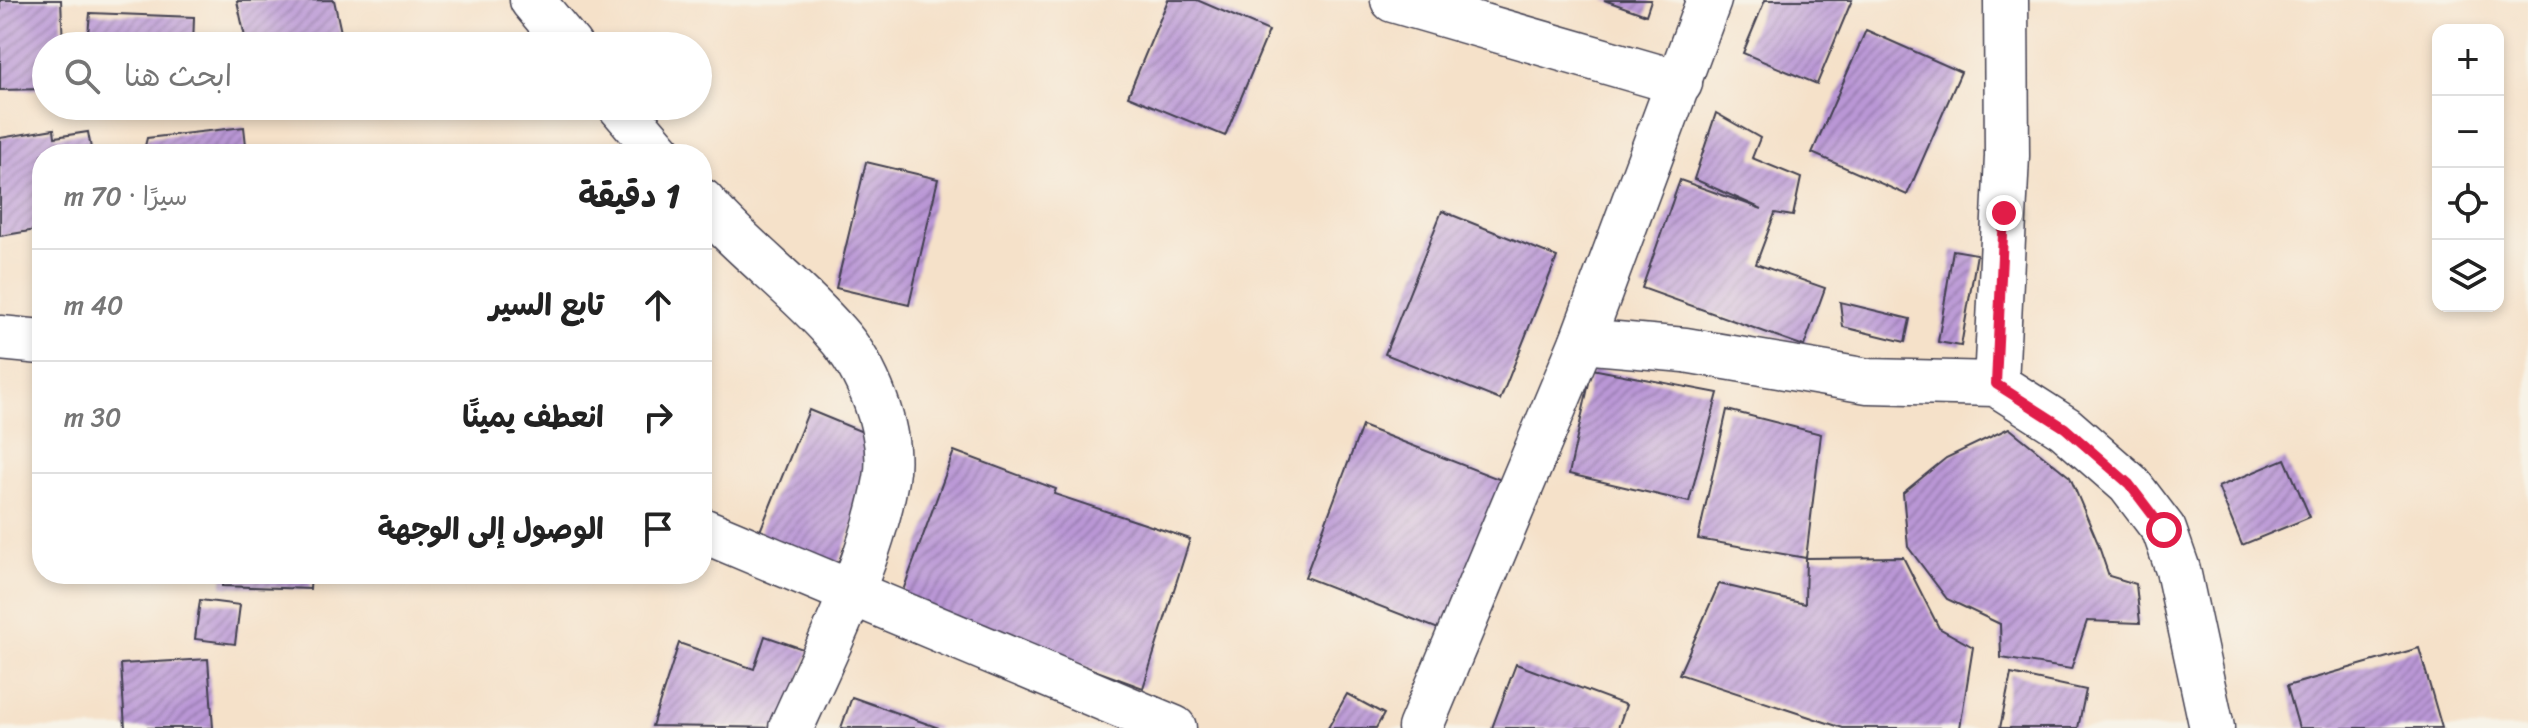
<!DOCTYPE html>
<html lang="ar">
<meta charset="utf-8">
<style>
body{margin:0;font-family:Sriracha,"Playpen Sans Arabic",sans-serif;background:#f6f6f6;color:#222;direction:rtl}
.controls{position:absolute;right:24px;top:24px;display:grid;overflow:hidden;border-radius:16px;box-shadow:0 4px 12px #0003}
.controls button{width:72px;height:72px;display:grid;place-items:center;padding:0;border:0;border-bottom:2px solid #e0e0e0;background:#fff;color:#222;font:40px sans-serif}
.stop{position:absolute;width:24px;height:24px;margin:-18px;border:6px solid #e11d48;border-radius:50%;background:#fff}
.stop.end{background:#e11d48;border-color:#fff;box-shadow:0 2px 8px #0008}
.list{margin:0;padding:0;list-style:none}
h2{display:flex;justify-content:space-between;align-items:center;height:104px;margin:0;padding:0 32px;font-size:34px}
h2 small{font-size:26px;font-weight:400;color:#767676}
.list li{display:grid;grid-template-columns:52px 1fr auto;gap:24px;align-items:center;box-sizing:border-box;height:112px;padding:0 32px;border-top:2px solid #e0e0e0}
.list b{display:block;font-size:30px;white-space:nowrap}
.list em{font-size:26px;font-style:normal;color:#767676}
.icon{flex:none;width:44px;height:44px;fill:none;stroke:currentColor;stroke-width:2;stroke-linecap:round;stroke-linejoin:round}
.map{position:relative;flex:none;width:2528px;height:728px;overflow:hidden;direction:ltr}
.search{position:absolute;background:#fff;box-shadow:0 4px 12px #0003;left:32px;top:32px;width:680px;height:88px;display:flex;align-items:center;gap:20px;box-sizing:border-box;padding:0 28px;border-radius:44px;color:#767676;font-size:30px}
.panel{position:absolute;background:#fff;box-shadow:0 4px 12px #0003;left:32px;top:144px;width:680px;height:440px;border-radius:32px;direction:rtl}
.map>svg:first-child{display:block}
.building{fill:url(#building-hatch)}
.lines{fill:none;stroke-linecap:round;stroke-linejoin:round}
.street-casing{stroke:#423f50;stroke-width:47}
.street{stroke:#fff;stroke-width:44}
.route{stroke:#e11d48;stroke-width:10}
</style>
<div class="map">
<svg width="2528" height="728" viewBox="0 0 2528 728">
<defs>
<pattern id="building-hatch" width="6" height="6" patternUnits="userSpaceOnUse" patternTransform="scale(2)"><rect width="6" height="6" fill="#ba97d6"/><path d="M-1 1l2-2M0 6l6-6M5 7l2-2" fill="none" stroke="#977baf"/></pattern>
</defs>
<rect width="100%" height="100%" fill="#f7f3e8"/>
<filter id="ink" filterUnits="userSpaceOnUse"><feTurbulence type="fractalNoise" baseFrequency=".0125" numOctaves="2"/><feDisplacementMap in="SourceGraphic" scale="16" xChannelSelector="R" yChannelSelector="G"/><feConvolveMatrix kernelMatrix="1 2 1 2 8 2 1 2 1" color-interpolation-filters="sRGB"/></filter>
<filter id="wash" filterUnits="userSpaceOnUse"><feTurbulence type="fractalNoise" baseFrequency=".006" numOctaves="4" result="noise"/><feDisplacementMap in="SourceGraphic" scale="32" xChannelSelector="R" yChannelSelector="G"/><feGaussianBlur stdDeviation="1.8" result="paint"/><feColorMatrix in="noise" values="0 0 0 0 0 0 0 0 0 0 0 0 0 0 0 0 0 1.4 0 .05"/><feComposite in="paint" operator="in"/></filter>
<g filter="url(#wash)">
<rect width="100%" height="100%" fill="#f5e1c9"/>
<g id="blocks">
<!-- building -->
<g class="building">
<polygon points="0,0 61,0 63,46 46,46 46,89 0,90"/>
<polygon points="334,0 344,46 247,46 237,1"/>
<polygon points="1168,0 1197,0 1269,31 1225,136 1128,96"/>
<polygon points="1604,0 1651,0 1646,15"/>
<polygon points="1765,0 1852,0 1817,84 1743,53"/>
<polygon points="90,13 194,17 193,46 87,46"/>
<polygon points="1866,30 1961,72 1907,195 1812,153"/>
<polygon points="1716,113 1760,138 1752,158 1801,178 1793,216 1775,213 1756,264 1825,288 1804,346 1642,288 1680,180 1762,209 1694,179"/>
<polygon points="244,127 247,154 143,154 147,138"/>
<polygon points="54,129 55,137 88,132 92,154 42,154 42,229 0,236 0,138"/>
<polygon points="866,162 938,179 909,305 836,288"/>
<polygon points="1442,211 1557,257 1500,400 1385,354"/>
<polygon points="1953,250 1977,254 1961,346 1938,342"/>
<polygon points="1840,302 1910,319 1905,342 1843,327"/>
<polygon points="1592,369 1718,393 1689,502 1569,474"/>
<polygon points="809,410 887,442 832,578 754,546"/>
<polygon points="1727,410 1821,434 1806,558 1698,539"/>
<polygon points="1362,426 1504,481 1446,632 1305,577"/>
<polygon points="2009,428 2070,477 2097,541 2109,576 2136,584 2140,623 2087,621 2071,669 2001,658 2000,624 1947,599 1908,547 1903,493 1946,458"/>
<polygon points="954,451 1056,489 1054,494 1190,539 1143,688 1002,636 897,607"/>
<polygon points="2285,459 2310,517 2242,545 2218,487"/>
<polygon points="1903,557 1939,628 1973,647 1960,728 1843,728 1679,674 1719,584 1805,604 1806,558"/>
<polygon points="222,574 311,574 310,589 222,586"/>
<polygon points="200,600 240,605 235,644 195,639"/>
<polygon points="765,636 809,651 783,728 652,726 679,643 754,669"/>
<polygon points="2419,648 2442,728 2299,728 2287,686"/>
<polygon points="208,659 213,728 125,728 121,664"/>
<polygon points="1516,664 1626,705 1618,728 1492,728"/>
<polygon points="2011,674 2086,690 2078,728 2000,728"/>
<polygon points="1347,694 1384,714 1376,728 1328,728"/>
<polygon points="852,697 939,728 841,728"/>
</g>
</g>
</g>
<g filter="url(#ink)">
<use href="#blocks" fill-opacity="0" stroke="#423f50" stroke-width="2"/>
<g class="lines">
<!-- street casing -->
<g class="street-casing">
<g id="street">
<polyline points="532,0 570,46"/>
<polyline points="1393,0 1680,83"/>
<polyline points="620,106 661,154"/>
<path d="M702,201C743,249 795,286 836,333C867,367 894,432 886,479C872,561 825,652 791,728"/>
<polyline points="0,338 42,342"/>
<polyline points="1582,341 1685,350 1868,381 1996,384 2065,428 2129,484 2164,530 2178,570 2212,728"/>
<polyline points="1996,384 2007,156 2006,0"/>
<polyline points="702,530 1174,728"/>
<polyline points="1420,728 1582,341 1709,0"/>
</g>
</g>
<!-- street -->
<use href="#street" class="street"/>
</g>
</g>
<g class="lines" filter="url(#ink)">
<!-- route -->
<polyline class="route" points="2004,213 1996,384 2065,428 2129,484 2164,530"/>
</g>
</svg>
<div class="controls">
<button>+</button>
<button>−</button>
<button><svg class="icon" aria-label="locate" viewBox="0 0 24 24"><circle cx="12" cy="12" r="6"/><path d="M12 2v4M12 18v4M2 12h4M18 12h4"/></svg></button>
<button><svg class="icon" aria-label="layers" viewBox="0 0 24 24"><path d="M12 4l9 5-9 5-9-5zM3 14l9 5 9-5"/></svg></button>
</div>
<div class="stop" style="left:2164px;top:530px"></div>
<div class="stop end" style="left:2004px;top:213px"></div>
<div class="search"><svg class="icon" aria-label="search" viewBox="0 0 24 24"><circle cx="10" cy="10" r="6"/><path d="M15 15l6 6"/></svg>ابحث هنا</div>
<section class="panel">
<h2>1 دقيقة<small>سيرًا · 70 m</small></h2>
<ul class="list">
<li><svg class="icon" aria-label="ahead" viewBox="0 0 24 24"><path d="M12 20V5M6 11l6-6 6 6"/></svg><div><b>تابع السير</b></div><em>40 m</em></li>
<li><svg class="icon" aria-label="right" viewBox="0 0 24 24"><path d="M7 20v-9h11M14 6l5 5-5 5"/></svg><div><b>انعطف يمينًا</b></div><em>30 m</em></li>
<li><svg class="icon" aria-label="arrive" viewBox="0 0 24 24"><path d="M6 21V4h12l-3 4 3 4H6"/></svg><div><b>الوصول إلى الوجهة</b></div></li>
</ul>
</section>
</div>
